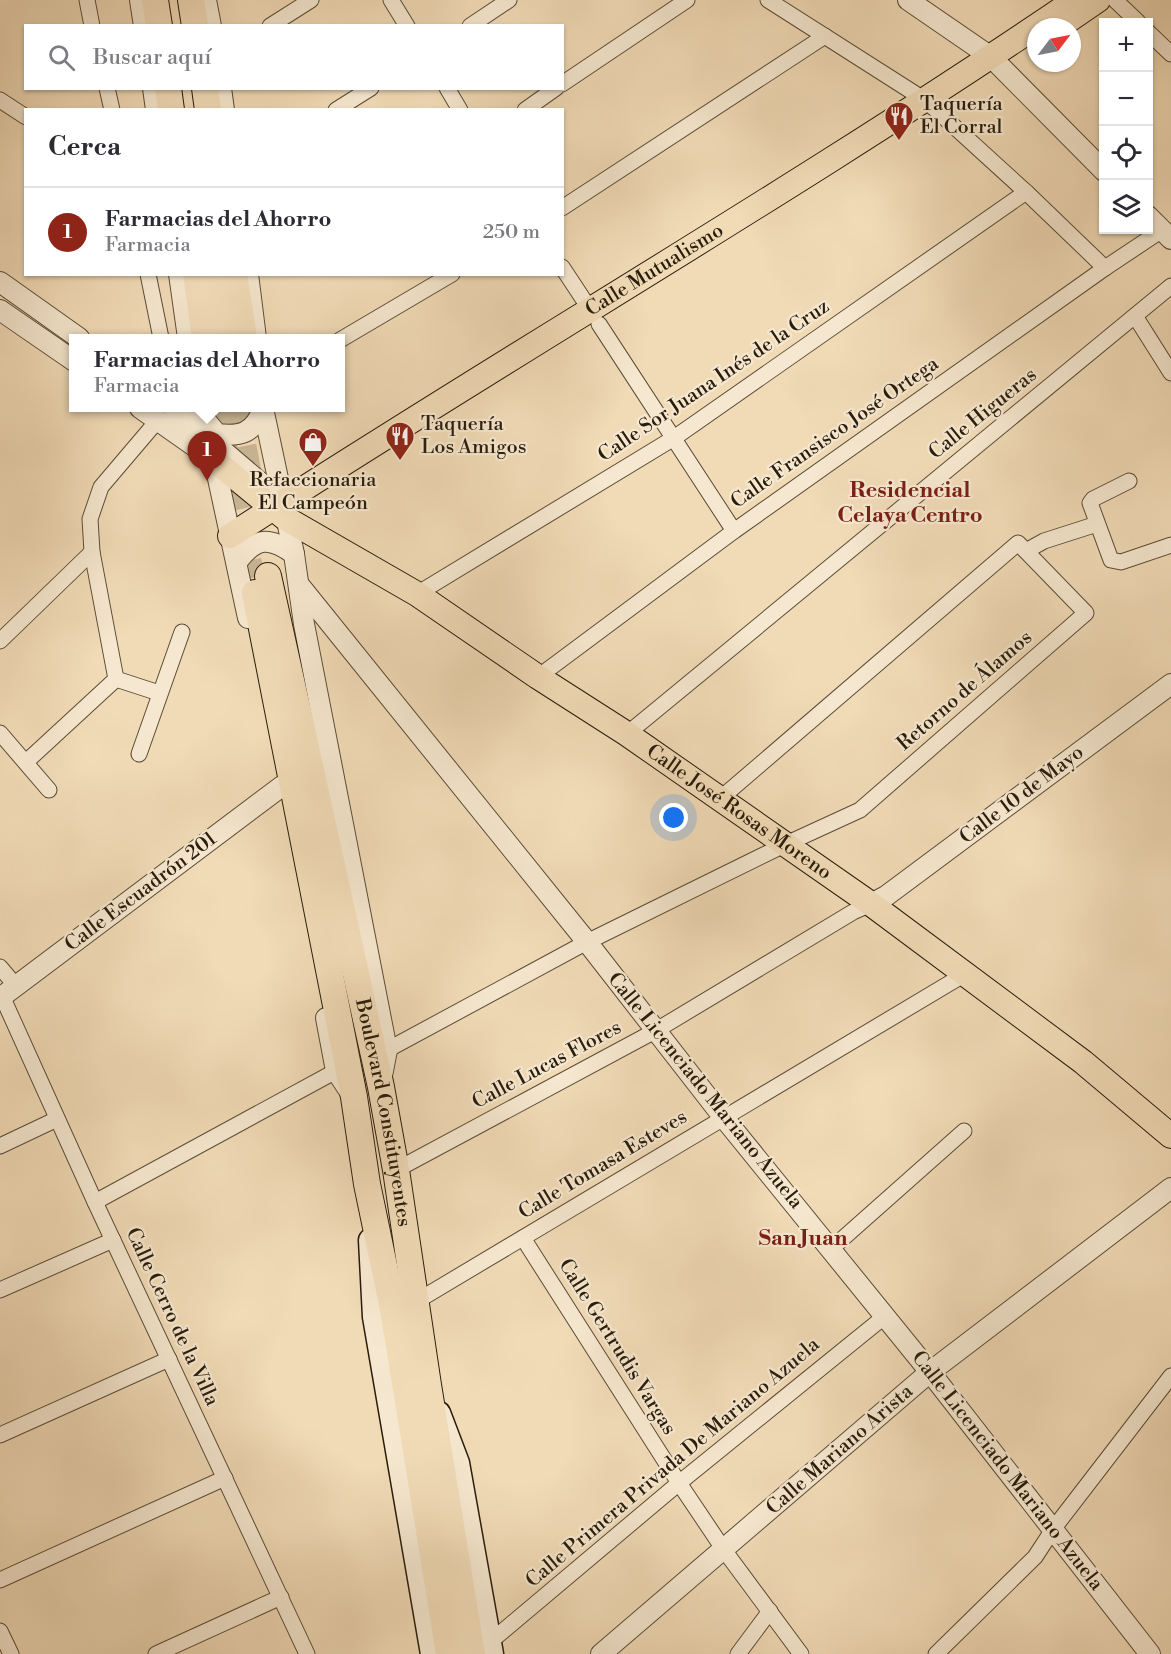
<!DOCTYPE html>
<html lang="es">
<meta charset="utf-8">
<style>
body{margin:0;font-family:"Libre Bodoni",serif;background:#f2f2f3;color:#2b2b33}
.controls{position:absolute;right:18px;top:18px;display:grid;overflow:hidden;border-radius:0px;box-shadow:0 2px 4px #0004}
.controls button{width:54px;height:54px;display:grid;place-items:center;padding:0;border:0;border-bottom:2px solid #e1e1e2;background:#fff;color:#2b2b33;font:30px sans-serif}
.compass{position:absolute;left:1027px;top:18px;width:54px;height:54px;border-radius:50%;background:#fff;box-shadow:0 2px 4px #0004;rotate:58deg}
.you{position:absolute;left:674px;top:818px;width:21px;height:21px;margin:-15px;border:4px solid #fff;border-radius:50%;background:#1a73e8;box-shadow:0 0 0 9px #1a73e833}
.badge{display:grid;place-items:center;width:39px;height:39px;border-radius:50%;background:#8f2418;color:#fff;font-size:20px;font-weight:700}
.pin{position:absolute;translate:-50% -50px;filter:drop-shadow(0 2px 3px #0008)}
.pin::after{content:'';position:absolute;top:32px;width:21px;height:18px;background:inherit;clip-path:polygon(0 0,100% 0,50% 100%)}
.popup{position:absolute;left:69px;top:334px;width:276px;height:78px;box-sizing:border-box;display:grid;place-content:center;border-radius:0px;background:#fff;filter:drop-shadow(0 2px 4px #0005);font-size:20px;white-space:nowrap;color:#7c7c81}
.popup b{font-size:22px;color:#2b2b33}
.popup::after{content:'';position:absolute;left:50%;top:100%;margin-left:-12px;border:12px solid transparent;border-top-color:#fff}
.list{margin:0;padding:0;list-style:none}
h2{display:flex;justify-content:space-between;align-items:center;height:78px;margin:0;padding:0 24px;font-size:26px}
h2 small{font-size:20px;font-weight:400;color:#7c7c81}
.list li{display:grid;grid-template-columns:39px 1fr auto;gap:18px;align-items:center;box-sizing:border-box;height:90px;padding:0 24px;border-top:2px solid #e1e1e2}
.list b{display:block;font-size:22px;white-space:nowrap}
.list p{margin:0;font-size:20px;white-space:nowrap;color:#7c7c81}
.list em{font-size:20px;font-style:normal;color:#7c7c81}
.icon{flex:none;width:33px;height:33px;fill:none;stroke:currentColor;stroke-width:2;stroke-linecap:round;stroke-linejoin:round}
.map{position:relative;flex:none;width:1171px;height:1654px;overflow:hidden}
.search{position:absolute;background:#fff;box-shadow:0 2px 4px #0004;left:24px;top:24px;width:540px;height:66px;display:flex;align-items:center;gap:15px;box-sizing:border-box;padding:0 21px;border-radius:0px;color:#7c7c81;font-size:22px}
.panel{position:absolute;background:#fff;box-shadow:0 2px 4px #0004;left:24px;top:108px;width:540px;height:168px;border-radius:0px}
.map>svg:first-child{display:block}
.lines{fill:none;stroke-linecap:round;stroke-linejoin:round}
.trunk-tunnel{stroke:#c9b595;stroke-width:26;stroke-dasharray:26 13;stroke-linecap:butt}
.minor-casing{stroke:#5a4c36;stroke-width:17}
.tertiary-casing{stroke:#5a4c36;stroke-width:22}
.secondary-casing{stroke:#281c0b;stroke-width:25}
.primary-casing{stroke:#281c0b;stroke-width:26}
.trunk-casing{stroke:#281c0b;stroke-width:28}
.minor{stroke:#f6e8d0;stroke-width:15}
.tertiary{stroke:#f6e8d0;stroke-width:20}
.secondary{stroke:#f6e8d0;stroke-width:22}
.primary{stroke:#f1dbb7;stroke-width:24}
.trunk{stroke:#f1dbb7;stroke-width:26}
.labels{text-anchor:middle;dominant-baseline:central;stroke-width:4.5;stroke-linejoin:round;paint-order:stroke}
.poi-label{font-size:20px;fill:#281c0b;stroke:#f6e8d0;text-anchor:start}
.street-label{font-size:20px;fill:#281c0b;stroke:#f6e8d0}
.quarter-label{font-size:22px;font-weight:bold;fill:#7a1f14;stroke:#f6e8d0}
</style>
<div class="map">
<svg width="1171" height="1654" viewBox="0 0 1171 1654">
<rect width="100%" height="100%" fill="#f1dbb7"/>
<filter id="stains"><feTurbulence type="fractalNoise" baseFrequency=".00333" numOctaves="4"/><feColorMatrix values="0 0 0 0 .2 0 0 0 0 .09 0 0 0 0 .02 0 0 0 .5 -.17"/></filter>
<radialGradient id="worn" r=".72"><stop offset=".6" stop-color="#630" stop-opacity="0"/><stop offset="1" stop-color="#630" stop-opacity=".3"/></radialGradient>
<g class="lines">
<!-- trunk-tunnel -->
<g class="trunk-tunnel">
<polyline points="216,408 252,578"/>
<polyline points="236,408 252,491"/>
</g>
<!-- minor casing -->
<g class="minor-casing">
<g id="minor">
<polyline points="87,0 92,26"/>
<polyline points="391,0 407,26"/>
<polyline points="768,0 925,100 1026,192 1105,268"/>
<polyline points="1115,0 1138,22"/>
<polyline points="270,26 311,0"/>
<polyline points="470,26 509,0"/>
<polyline points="1148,32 1171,54"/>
<polyline points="562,84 687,0"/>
<polyline points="107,88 112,110"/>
<polyline points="447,88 460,110"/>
<polyline points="0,100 26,117"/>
<polyline points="336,110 371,88"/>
<polyline points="525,110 556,88"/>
<polyline points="562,208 825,36"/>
<polyline points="562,267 591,311"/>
<polyline points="148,274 161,338"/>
<polyline points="1135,316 1171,373"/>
<polyline points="599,324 734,531"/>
<polyline points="340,340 452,274"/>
<polyline points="1129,481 1093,499 1090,503 1111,560 1121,562 1171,545"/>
<polyline points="1026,551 1044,541 1097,524"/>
<polyline points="417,594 674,438 1026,192"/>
<polyline points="0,641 92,552"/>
<polyline points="538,677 734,531 1105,268 1162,230"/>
<polyline points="116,679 92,552 90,519 101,487 158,420"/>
<polyline points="116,679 159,693"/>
<polyline points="0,733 49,790"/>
<polyline points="627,734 1171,286"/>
<polyline points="139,754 182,632"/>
<polyline points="26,762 116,679"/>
<polyline points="0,967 16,986"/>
<polyline points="2,996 95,1202 307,1654"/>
<polyline points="387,1050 587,942 786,844 860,810 1086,613 1018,543 721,798"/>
<polyline points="0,1146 57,1119"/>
<polyline points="396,1170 655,1031 853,912 871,904"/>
<polyline points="95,1202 336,1071"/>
<polyline points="523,1238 679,1483 724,1550 801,1654"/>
<polyline points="831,1249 964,1131"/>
<polyline points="0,1290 113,1240"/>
<polyline points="417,1301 965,974"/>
<polyline points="0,1435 169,1359"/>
<polyline points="0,1580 225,1478"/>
<polyline points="0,1631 11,1654"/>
<polyline points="490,1642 679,1483 884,1317"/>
<polyline points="156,1654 281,1597"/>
<polyline points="738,1654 770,1611"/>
<polyline points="936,1654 1035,1557 1054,1528 1171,1376"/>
</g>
</g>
<!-- tertiary casing -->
<g class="tertiary-casing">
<g id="tertiary">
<polyline points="140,0 144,26"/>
<polyline points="206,0 211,26"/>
<polyline points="908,0 991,57 1104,171"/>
<polyline points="153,88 156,110"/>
<polyline points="221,88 224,110"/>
<polyline points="1148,216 1171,239"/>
<polyline points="179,274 188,338"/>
<polyline points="248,274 256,338"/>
<polyline points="0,282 79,338"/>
<polyline points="0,310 74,361"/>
<polyline points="140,408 214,460"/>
<polyline points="173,408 282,501"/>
<polyline points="200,408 214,460 248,618"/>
<polyline points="263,408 294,554 304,624 387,1050 382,1076"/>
<path d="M207,422L217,434C241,437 253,433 263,410"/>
<path d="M237,562C256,537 269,536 294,554"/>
<polyline points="300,586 587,942 724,1118 930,1372 1150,1654"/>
<polyline points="871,904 886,896 1171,684"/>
<polyline points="0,998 282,786"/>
<polyline points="326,1018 336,1071 350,1092"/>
<polyline points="601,1654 930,1372 1171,1188"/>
</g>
</g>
<!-- secondary casing -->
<g class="secondary-casing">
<g id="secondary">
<polyline points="370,1240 374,1317 432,1654"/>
<polyline points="439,1413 458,1463 492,1654"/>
</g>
</g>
<!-- primary casing -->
<g class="primary-casing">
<g id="primary">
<polyline points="1063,24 1098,0"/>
<path id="s1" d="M214,460L285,518L417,594L538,677L627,734L871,904L1083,1062L1171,1136"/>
<path id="s2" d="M230,536C510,354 799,188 1075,0"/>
</g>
</g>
<!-- trunk casing -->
<g class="trunk-casing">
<g id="trunk">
<polyline points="155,0 159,26"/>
<polyline points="191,0 195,26"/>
<polyline points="168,88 171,110"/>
<polyline points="205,88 208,110"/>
<polyline points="196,274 205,338"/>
<polyline points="216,274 225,338"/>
<polyline points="234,274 244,338"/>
<path id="s3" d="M268,576L381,1087L396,1170L428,1385L472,1654"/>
<polyline points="255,593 354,1097 367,1184 393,1309 449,1654"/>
</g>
</g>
<!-- minor -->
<use href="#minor" class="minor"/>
<!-- tertiary -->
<use href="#tertiary" class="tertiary"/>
<!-- secondary -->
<use href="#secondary" class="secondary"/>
<!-- primary -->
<use href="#primary" class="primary"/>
<!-- trunk -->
<use href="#trunk" class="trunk"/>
</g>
<!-- icons -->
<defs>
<g id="restaurant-pin" transform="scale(1.5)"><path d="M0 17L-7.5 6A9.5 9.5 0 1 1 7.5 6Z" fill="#8f2418" stroke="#f6e8d0"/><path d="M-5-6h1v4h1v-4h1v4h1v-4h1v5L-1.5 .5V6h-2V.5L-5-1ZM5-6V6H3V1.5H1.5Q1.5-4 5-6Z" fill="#fff"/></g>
<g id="shop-pin" transform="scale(1.5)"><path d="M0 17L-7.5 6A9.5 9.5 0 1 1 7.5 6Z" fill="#8f2418" stroke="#f6e8d0"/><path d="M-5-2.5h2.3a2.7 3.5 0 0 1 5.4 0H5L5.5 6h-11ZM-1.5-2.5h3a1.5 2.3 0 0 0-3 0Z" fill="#fff"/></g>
</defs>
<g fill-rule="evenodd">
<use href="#restaurant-pin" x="899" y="116"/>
<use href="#restaurant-pin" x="400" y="436"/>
<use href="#shop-pin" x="313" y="442"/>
</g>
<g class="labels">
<!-- poi labels -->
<g class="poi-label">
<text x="920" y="104">Taquería<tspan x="920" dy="23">El Corral</tspan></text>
<text x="421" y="424">Taquería<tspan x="421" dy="23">Los Amigos</tspan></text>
<text x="313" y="480" text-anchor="middle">Refaccionaria<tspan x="313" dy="23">El Campeón</tspan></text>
</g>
<!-- street labels -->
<g class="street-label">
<text stroke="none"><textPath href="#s2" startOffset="501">Calle Mutualismo</textPath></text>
<text transform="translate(714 381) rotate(-34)">Calle Sor Juana Inés de la Cruz</text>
<text transform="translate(983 414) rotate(-39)">Calle Higueras</text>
<text transform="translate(835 433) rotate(-35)">Calle Fransisco José Ortega</text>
<text transform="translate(965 691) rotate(-41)">Retorno de Álamos</text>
<text transform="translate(1022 795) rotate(-37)">Calle 10 de Mayo</text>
<text stroke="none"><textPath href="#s1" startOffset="633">Calle José Rosas Moreno</textPath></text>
<text transform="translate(141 892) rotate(-37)">Calle Escuadrón 201</text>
<text transform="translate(547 1065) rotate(-28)">Calle Lucas Flores</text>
<text transform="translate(705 1091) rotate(51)">Calle Licenciado Mariano Azuela</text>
<text stroke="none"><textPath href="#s3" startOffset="549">Boulevard Constituyentes</textPath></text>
<text transform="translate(603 1165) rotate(-31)">Calle Tomasa Esteves</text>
<text transform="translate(172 1317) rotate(65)">Calle Cerro de la Villa</text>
<text transform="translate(617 1347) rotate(58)">Calle Gertrudis Vargas</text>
<text transform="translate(840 1450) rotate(-41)">Calle Mariano Arista</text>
<text transform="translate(673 1463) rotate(-40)">Calle Primera Privada De Mariano Azuela</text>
<text transform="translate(1007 1471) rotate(52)">Calle Licenciado Mariano Azuela</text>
</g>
<!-- quarter labels -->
<g class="quarter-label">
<text x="910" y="490">Residencial<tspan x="910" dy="25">Celaya Centro</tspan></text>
<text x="803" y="1238">San Juan</text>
</g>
</g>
<rect width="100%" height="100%" filter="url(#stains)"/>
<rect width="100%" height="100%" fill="url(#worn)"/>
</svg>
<div class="controls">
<button>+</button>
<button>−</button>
<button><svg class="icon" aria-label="locate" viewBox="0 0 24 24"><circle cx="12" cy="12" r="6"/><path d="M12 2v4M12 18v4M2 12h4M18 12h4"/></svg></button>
<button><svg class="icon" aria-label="layers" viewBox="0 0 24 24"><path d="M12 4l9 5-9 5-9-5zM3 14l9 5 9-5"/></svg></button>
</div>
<svg class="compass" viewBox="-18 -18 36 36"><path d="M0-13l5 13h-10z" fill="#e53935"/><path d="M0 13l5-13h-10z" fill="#7c7c81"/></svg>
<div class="you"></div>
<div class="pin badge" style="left:207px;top:481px">1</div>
<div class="popup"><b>Farmacias del Ahorro</b>Farmacia</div>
<div class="search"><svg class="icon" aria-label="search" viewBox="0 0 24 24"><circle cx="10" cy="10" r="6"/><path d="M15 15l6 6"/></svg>Buscar aquí</div>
<section class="panel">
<h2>Cerca<small></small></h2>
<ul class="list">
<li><span class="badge">1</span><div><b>Farmacias del Ahorro</b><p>Farmacia</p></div><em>250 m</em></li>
</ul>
</section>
</div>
